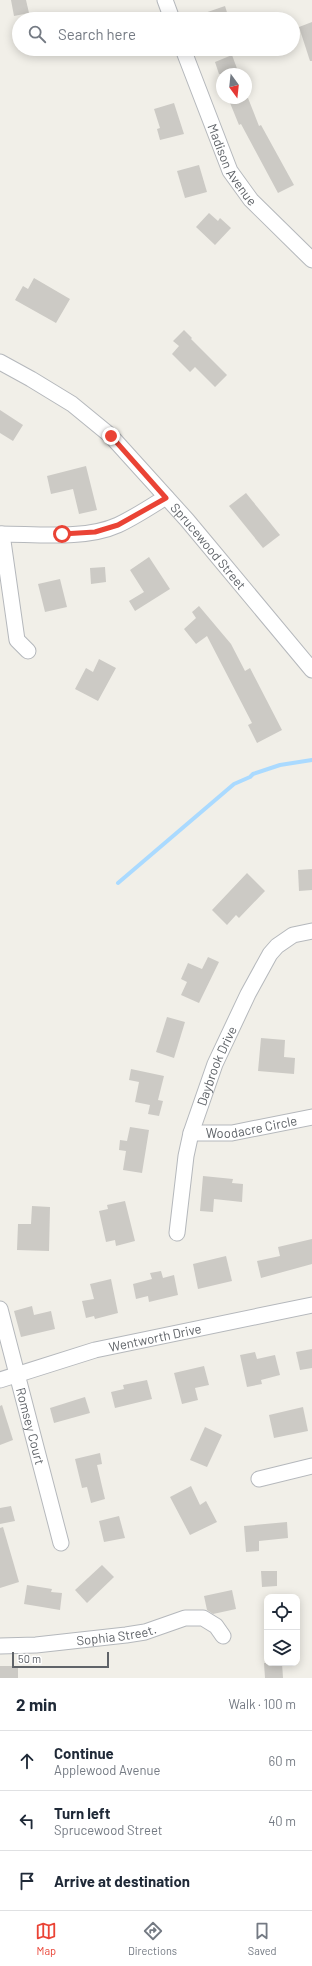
<!DOCTYPE html>
<meta charset="utf-8">
<style>
body{margin:0;font-family:Barlow,sans-serif;background:#f6f6f7;color:#1f2937}
.controls{position:absolute;right:12px;bottom:12px;display:grid;overflow:hidden;border-radius:8px;box-shadow:0 2px 10px #0003}
.controls button{width:36px;height:36px;display:grid;place-items:center;padding:0;border:0;border-bottom:1px solid #e0e1e3;background:#fff;color:#1f2937;font:20px sans-serif}
.compass{position:absolute;left:216px;top:68px;width:36px;height:36px;border-radius:50%;background:#fff;box-shadow:0 2px 10px #0003;rotate:165deg}
.scale{position:absolute;left:12px;bottom:10px;width:97px;box-sizing:border-box;padding-left:4px;border:2px solid #5f6368;border-top:0;font-size:11px;line-height:14px;white-space:nowrap;color:#5f6368;-webkit-text-stroke:3px #fff;paint-order:stroke}
.stop{position:absolute;width:12px;height:12px;margin:-9px;border:3px solid #ea4335;border-radius:50%;background:#fff}
.stop.end{background:#ea4335;border-color:#fff;box-shadow:0 1px 4px #0008}
.list{margin:0;padding:0;list-style:none}
h2{display:flex;justify-content:space-between;align-items:center;height:52px;margin:0;padding:0 16px;font-size:17px}
h2 small{font-size:13px;font-weight:400;color:#747a83}
.list li{display:grid;grid-template-columns:26px 1fr auto;gap:12px;align-items:center;box-sizing:border-box;height:60px;padding:0 16px;border-top:1px solid #e0e1e3}
.list b{display:block;font-size:15px;white-space:nowrap}
.list p{margin:0;font-size:13px;white-space:nowrap;color:#747a83}
.list em{font-size:13px;font-style:normal;color:#747a83}
.icon{flex:none;width:22px;height:22px;fill:none;stroke:currentColor;stroke-width:2;stroke-linecap:round;stroke-linejoin:round}
.map{position:relative;flex:none;width:312px;height:1678px;overflow:hidden}
.search{position:absolute;background:#fff;box-shadow:0 2px 10px #0003;left:12px;right:12px;top:12px;height:44px;display:flex;align-items:center;gap:10px;box-sizing:border-box;padding:0 14px;border-radius:22px;color:#747a83;font-size:15px}
.sheet{height:232px;background:#fff}
nav{display:flex;justify-content:space-around;align-items:center;box-sizing:border-box;height:56px;border-top:1px solid #e0e1e3;background:#fff;font-size:11px;color:#747a83}
nav a{display:grid;justify-items:center;gap:2px}
nav .on{color:#ea4335}
.map>svg:first-child{display:block}
.lines{fill:none;stroke-linecap:round;stroke-linejoin:round}
.stream{stroke:#aadaff;stroke-width:4}
.building{fill:#cccac5}
.street-casing{stroke:#b5b8bc;stroke-width:17}
.street{stroke:#fff;stroke-width:15}
.route{stroke:#ea4335;stroke-width:5}
.labels{text-anchor:middle;dominant-baseline:central;stroke-width:4;stroke-linejoin:round;paint-order:stroke}
.street-label{font-size:13px;fill:#5f6368;stroke:#fff}
</style>
<div class="map">
<svg width="312" height="1678" viewBox="0 0 312 1678">
<rect width="100%" height="100%" fill="#f1efe8"/>
<g class="lines">
<!-- stream -->
<polyline class="stream" points="118,883 234,784 250,777 253,774 280,765 312,760"/>
</g>
<!-- building -->
<g class="building">
<polygon points="11,0 26,0 29,13 14,16"/>
<polygon points="225,6 229,19 193,19 193,17"/>
<polygon points="312,22 312,61 310,61 299,27"/>
<polygon points="232,55 239,74 219,74 215,62"/>
<polygon points="228,98 248,98 259,126 261,125 294,185 278,193 241,124 239,125"/>
<polygon points="174,103 184,134 160,140 157,129 160,128 154,109"/>
<polygon points="199,165 207,192 185,198 177,171"/>
<polygon points="209,213 218,221 220,218 231,228 215,245 196,227"/>
<polygon points="34,278 70,299 56,323 15,300 23,286 28,289"/>
<polygon points="184,330 192,338 191,339 227,375 215,387 195,367 190,372 172,354 179,346 173,341"/>
<polygon points="0,410 23,425 13,441 0,433"/>
<polygon points="86,466 97,510 79,514 73,489 51,494 47,476"/>
<polygon points="246,493 280,535 263,548 229,506"/>
<polygon points="149,557 170,589 135,611 129,601 144,592 130,570"/>
<polygon points="105,567 106,582 91,584 90,568"/>
<polygon points="60,579 67,607 45,612 38,584"/>
<polygon points="199,606 231,644 245,671 250,668 282,730 257,743 248,725 252,723 207,636 196,644 184,629 196,618 192,612"/>
<polygon points="99,659 116,668 98,701 75,689 86,668 93,672"/>
<polygon points="312,869 312,890 299,891 298,870"/>
<polygon points="247,873 265,891 239,918 236,915 227,925 212,910"/>
<polygon points="208,957 219,962 199,1003 181,995 187,982 181,979 188,963 202,969"/>
<polygon points="167,1017 185,1022 174,1058 156,1052"/>
<polygon points="261,1038 285,1040 284,1057 295,1058 294,1074 258,1071"/>
<polygon points="131,1069 164,1076 158,1100 163,1101 159,1116 148,1114 150,1105 135,1102 139,1082 129,1080"/>
<polygon points="130,1127 149,1130 142,1173 123,1170 126,1151 119,1150 120,1140 127,1141"/>
<polygon points="203,1176 233,1179 232,1183 243,1184 242,1202 214,1199 213,1212 200,1211"/>
<polygon points="125,1201 135,1241 116,1246 115,1240 106,1242 99,1211 108,1209 107,1205"/>
<polygon points="32,1206 50,1207 49,1251 17,1250 18,1224 31,1224"/>
<polygon points="312,1239 312,1264 261,1278 257,1261 280,1256 278,1247"/>
<polygon points="226,1256 232,1281 198,1289 193,1264"/>
<polygon points="161,1271 163,1278 174,1275 178,1295 149,1302 148,1296 136,1299 133,1284 152,1279 150,1273"/>
<polygon points="111,1279 118,1313 95,1319 94,1316 86,1318 82,1301 94,1299 90,1284"/>
<polygon points="32,1306 34,1315 51,1311 55,1329 21,1337 14,1311"/>
<polygon points="312,1349 312,1368 300,1370 296,1352"/>
<polygon points="255,1352 257,1359 275,1355 280,1375 261,1380 262,1384 247,1387 240,1355"/>
<polygon points="204,1366 209,1385 195,1388 198,1400 182,1404 174,1373"/>
<polygon points="147,1380 152,1399 115,1408 111,1392 124,1389 123,1385"/>
<polygon points="85,1397 90,1413 54,1423 50,1408"/>
<polygon points="2,1405 13,1440 0,1445 0,1406"/>
<polygon points="303,1407 308,1431 274,1438 269,1415"/>
<polygon points="205,1427 222,1435 207,1467 190,1460"/>
<polygon points="100,1453 102,1464 97,1465 105,1499 91,1503 87,1487 82,1488 75,1459"/>
<polygon points="191,1486 200,1505 206,1501 217,1522 190,1535 170,1497"/>
<polygon points="11,1506 15,1521 0,1524 0,1508"/>
<polygon points="119,1516 125,1538 104,1542 99,1521"/>
<polygon points="287,1522 288,1538 259,1541 259,1551 246,1552 244,1526"/>
<polygon points="3,1527 19,1582 0,1588 0,1528"/>
<polygon points="102,1565 114,1577 87,1603 75,1590"/>
<polygon points="261,1571 277,1571 277,1586 262,1587"/>
<polygon points="27,1585 52,1589 51,1592 62,1593 60,1610 24,1604"/>
<polygon points="232,1590 236,1609 213,1614 207,1610 204,1596"/>
<polygon points="264,1663 282,1663 283,1678 265,1678"/>
<rect x="0" y="1666" width="18" height="12"/>
</g>
<g class="lines">
<!-- street casing -->
<g class="street-casing">
<g id="street">
<polyline points="165,0 172,19"/>
<path id="s1" d="M183,49L230,171L251,200L312,260"/>
<path id="s2" d="M0,362L31,379L72,404L111,436L187,520L312,670"/>
<path d="M0,534C36,534 85,540 118,525C135,517 150,507 166,497"/>
<polyline points="2,534 17,640 28,651"/>
<path id="s3" d="M191,1133H232L312,1117"/>
<path id="s4" d="M177,1233L186,1156L191,1133L215,1064L248,994L270,954L277,946L293,935L312,931"/>
<path id="s5" d="M0,1309L61,1543"/>
<path id="s6" d="M0,1380L95,1350L312,1305"/>
<polyline points="259,1479 312,1466"/>
<path id="s7" d="M0,1646L36,1645L126,1635L145,1632L185,1618H203L216,1626L223,1636"/>
</g>
</g>
<!-- street -->
<use href="#street" class="street"/>
</g>
<g class="lines">
<!-- route -->
<polyline class="route" points="62,534 95,532 118,525 166,498 111,436"/>
</g>
<g class="labels">
<!-- street labels -->
<g class="street-label">
<text stroke="none"><textPath href="#s1" startOffset="126">Madison Avenue</textPath></text>
<text stroke="none"><textPath href="#s2" startOffset="281">Sprucewood Street</textPath></text>
<text stroke="none"><textPath href="#s4" startOffset="173">Daybrook Drive</textPath></text>
<text stroke="none"><textPath href="#s3" startOffset="61">Woodacre Circle</textPath></text>
<text stroke="none"><textPath href="#s6" startOffset="161">Wentworth Drive</textPath></text>
<text stroke="none"><textPath href="#s5" startOffset="121">Romsey Court</textPath></text>
<text stroke="none"><textPath href="#s7" startOffset="117">Sophia Street.</textPath></text>
</g>
</g>
</svg>
<div class="controls">
<button><svg class="icon" aria-label="locate" viewBox="0 0 24 24"><circle cx="12" cy="12" r="6"/><path d="M12 2v4M12 18v4M2 12h4M18 12h4"/></svg></button>
<button><svg class="icon" aria-label="layers" viewBox="0 0 24 24"><path d="M12 4l9 5-9 5-9-5zM3 14l9 5 9-5"/></svg></button>
</div>
<svg class="compass" viewBox="-18 -18 36 36"><path d="M0-13l5 13h-10z" fill="#e53935"/><path d="M0 13l5-13h-10z" fill="#747a83"/></svg>
<div class="scale">50 m</div>
<div class="stop" style="left:62px;top:534px"></div>
<div class="stop end" style="left:111px;top:436px"></div>
<div class="search"><svg class="icon" aria-label="search" viewBox="0 0 24 24"><circle cx="10" cy="10" r="6"/><path d="M15 15l6 6"/></svg>Search here</div>
</div>
<section class="sheet">
<h2>2 min<small>Walk · 100 m</small></h2>
<ul class="list">
<li><svg class="icon" aria-label="ahead" viewBox="0 0 24 24"><path d="M12 20V5M6 11l6-6 6 6"/></svg><div><b>Continue</b><p>Applewood Avenue</p></div><em>60 m</em></li>
<li><svg class="icon" aria-label="left" viewBox="0 0 24 24"><path d="M17 20v-9H6M10 6l-5 5 5 5"/></svg><div><b>Turn left</b><p>Sprucewood Street</p></div><em>40 m</em></li>
<li><svg class="icon" aria-label="arrive" viewBox="0 0 24 24"><path d="M6 21V4h12l-3 4 3 4H6"/></svg><div><b>Arrive at destination</b></div></li>
</ul>
</section>
<nav>
<a class="on"><svg class="icon" aria-label="map" viewBox="0 0 24 24"><path d="M3 6l6-2 6 2 6-2v14l-6 2-6-2-6 2zM9 4v14M15 6v14"/></svg>Map</a>
<a><svg class="icon" aria-label="directions" viewBox="0 0 24 24"><path d="M12 3l9 9-9 9-9-9zM9 14v-3h6M13 9l2 2-2 2"/></svg>Directions</a>
<a><svg class="icon" aria-label="saved" viewBox="0 0 24 24"><path d="M7 4h10v16l-5-4-5 4z"/></svg>Saved</a>
</nav>
